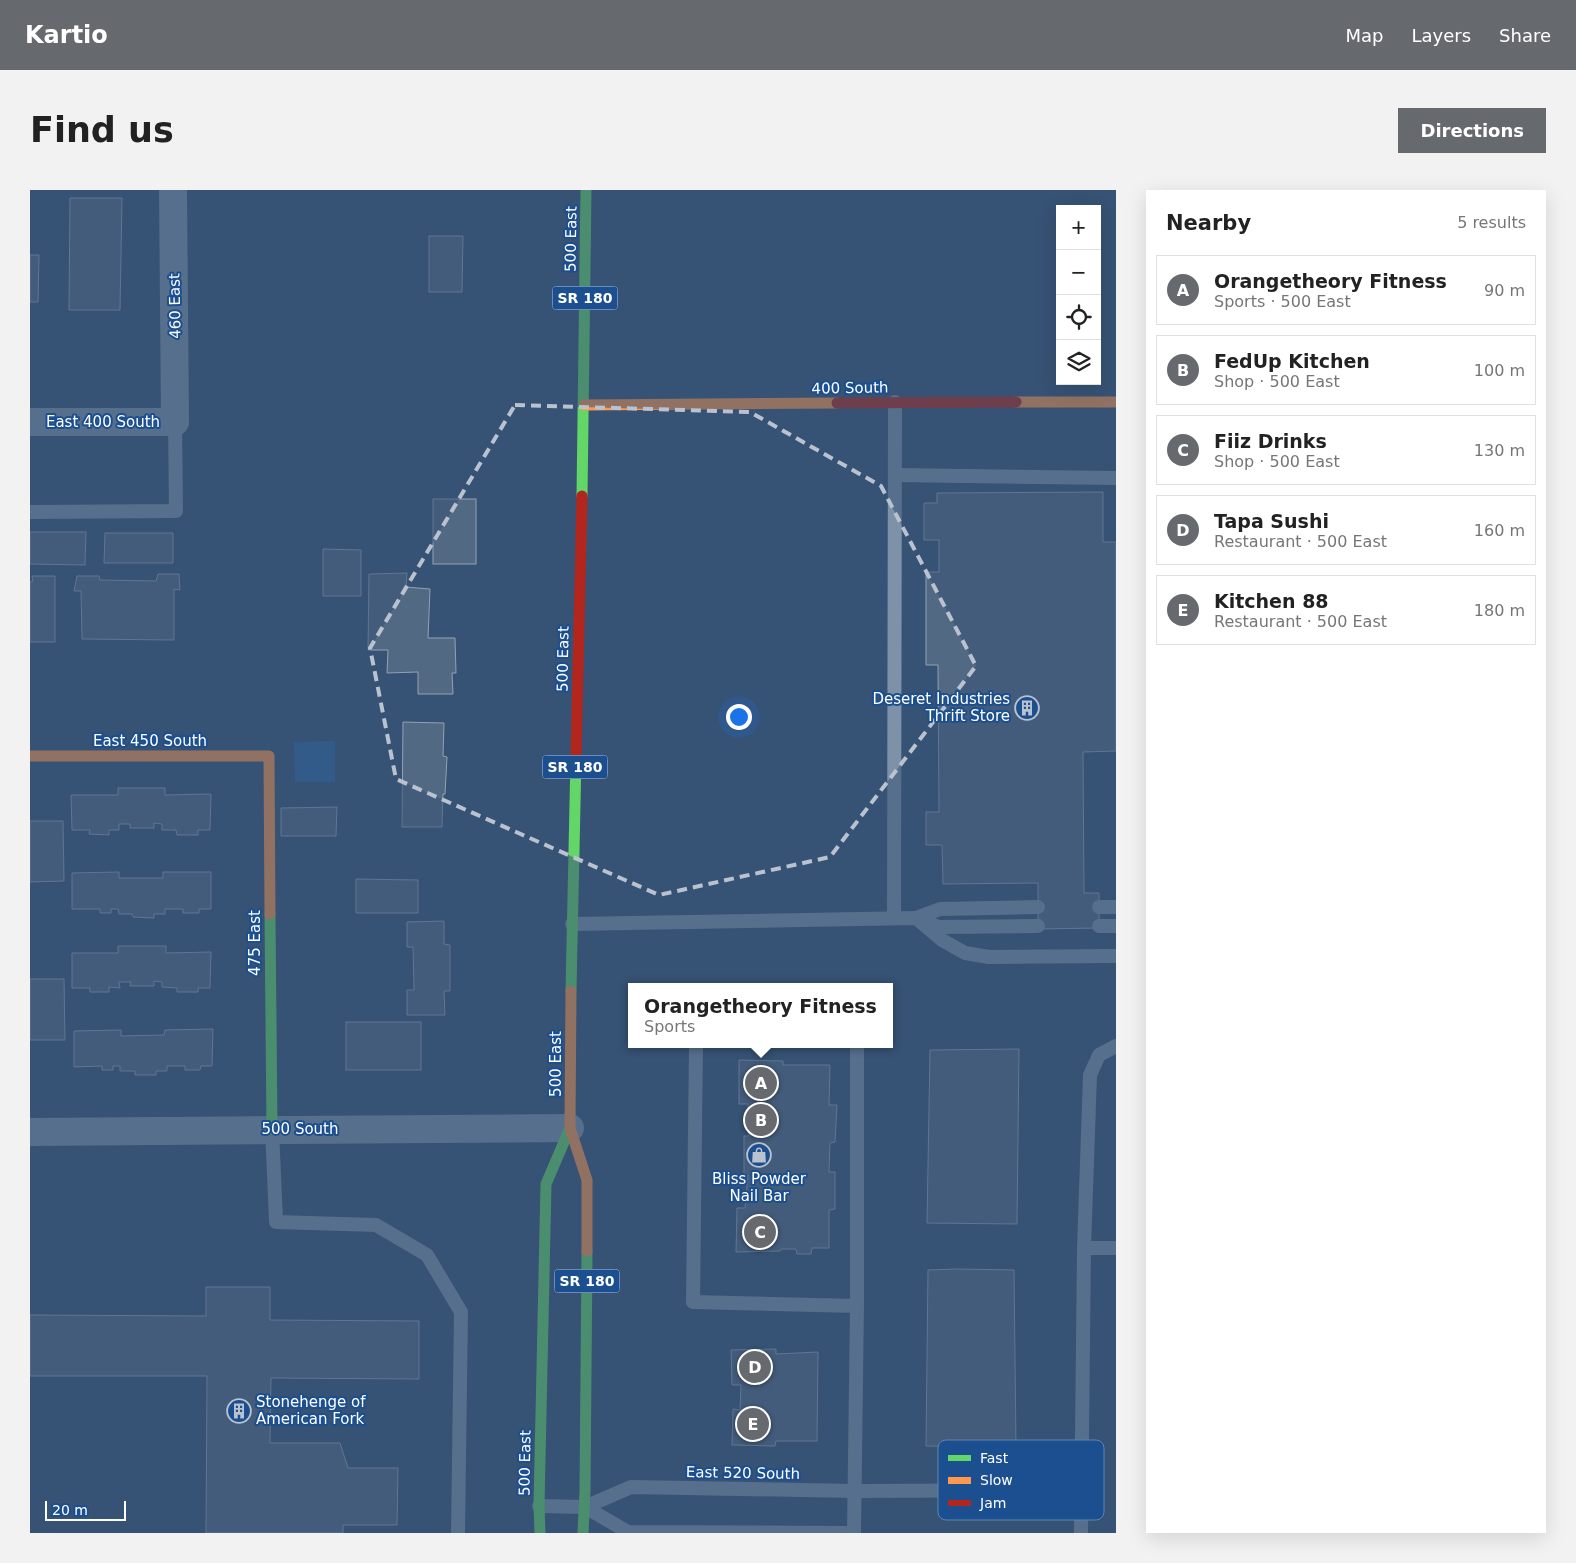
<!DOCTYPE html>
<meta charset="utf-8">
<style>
body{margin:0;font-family:"DejaVu Sans",sans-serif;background:#f2f2f2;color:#222}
.controls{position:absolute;right:15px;top:15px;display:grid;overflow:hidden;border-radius:0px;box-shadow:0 5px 20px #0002}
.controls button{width:45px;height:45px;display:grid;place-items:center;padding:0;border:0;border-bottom:1px solid #e0e0e0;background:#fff;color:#222;font:25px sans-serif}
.scale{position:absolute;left:15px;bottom:12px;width:81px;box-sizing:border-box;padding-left:5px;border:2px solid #fff;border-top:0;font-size:14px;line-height:18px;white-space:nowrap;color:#fff;-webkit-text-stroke:4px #1b4f8f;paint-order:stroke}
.you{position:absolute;left:708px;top:526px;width:18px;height:18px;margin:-12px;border:4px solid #fff;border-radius:50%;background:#1a73e8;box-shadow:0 0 0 8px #1a73e833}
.badge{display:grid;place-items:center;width:32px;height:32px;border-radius:50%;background:#666a6f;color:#fff;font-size:16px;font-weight:700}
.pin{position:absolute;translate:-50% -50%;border:2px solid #fff;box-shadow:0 1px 5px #0006}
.popup{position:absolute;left:598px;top:793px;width:265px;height:65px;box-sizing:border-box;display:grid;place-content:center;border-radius:0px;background:#fff;filter:drop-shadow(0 1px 4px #0005);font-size:16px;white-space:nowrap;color:#767676}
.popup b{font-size:19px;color:#222}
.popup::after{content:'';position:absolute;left:50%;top:100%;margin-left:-10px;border:10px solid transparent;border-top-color:#fff}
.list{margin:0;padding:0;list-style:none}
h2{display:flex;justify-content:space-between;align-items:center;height:65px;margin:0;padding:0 20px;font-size:21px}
h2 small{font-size:16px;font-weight:400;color:#767676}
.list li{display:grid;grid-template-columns:32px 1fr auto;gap:15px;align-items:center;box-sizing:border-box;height:70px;margin:0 10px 10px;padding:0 10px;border:1px solid #e0e0e0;border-radius:0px}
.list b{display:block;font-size:19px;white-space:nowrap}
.list p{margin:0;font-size:16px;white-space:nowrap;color:#767676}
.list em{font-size:16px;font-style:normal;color:#767676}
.icon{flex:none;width:28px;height:28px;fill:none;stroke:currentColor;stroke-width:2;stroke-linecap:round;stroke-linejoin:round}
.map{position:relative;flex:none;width:1086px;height:1343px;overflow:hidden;border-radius:0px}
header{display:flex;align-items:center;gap:30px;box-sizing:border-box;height:70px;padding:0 25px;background:#666a6f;color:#fff}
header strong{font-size:24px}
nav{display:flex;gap:28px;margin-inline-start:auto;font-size:18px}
.intro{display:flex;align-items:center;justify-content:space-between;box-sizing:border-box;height:120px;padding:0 30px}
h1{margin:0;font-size:35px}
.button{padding:12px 22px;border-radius:0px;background:#666a6f;color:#fff;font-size:18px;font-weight:700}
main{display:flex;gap:30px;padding:0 30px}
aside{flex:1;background:#fff;border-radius:0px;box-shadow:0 5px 20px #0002}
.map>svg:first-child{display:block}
.green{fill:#2f66a5}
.building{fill:#526984;stroke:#92a2b6}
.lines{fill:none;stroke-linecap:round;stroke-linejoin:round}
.lane{stroke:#7d92a8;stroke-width:14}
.street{stroke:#7d92a8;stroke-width:28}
.fast{stroke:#63d668;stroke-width:11}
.slow{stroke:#ff974d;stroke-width:11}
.jam{stroke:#b3261e;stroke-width:11}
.marked{fill:none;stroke:#b9c2ce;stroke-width:4;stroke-dasharray:10 6;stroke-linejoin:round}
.labels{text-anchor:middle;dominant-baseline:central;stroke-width:4;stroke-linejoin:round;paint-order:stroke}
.shield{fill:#1b4f8f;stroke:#bbcadd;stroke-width:1}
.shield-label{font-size:14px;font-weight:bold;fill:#fff}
.street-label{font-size:15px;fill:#fff;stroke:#1b4f8f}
.poi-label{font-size:15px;fill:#fff;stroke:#1b4f8f;text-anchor:end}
.key{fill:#1b4f8f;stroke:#5f84b1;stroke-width:1}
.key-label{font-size:14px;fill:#fff}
</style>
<header>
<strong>Kartio</strong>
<nav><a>Map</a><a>Layers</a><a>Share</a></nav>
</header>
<div class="intro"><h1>Find us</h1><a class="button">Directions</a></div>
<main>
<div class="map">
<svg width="1086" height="1343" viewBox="0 0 1086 1343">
<rect width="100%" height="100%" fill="#365274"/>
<!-- green -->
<polygon class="green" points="305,551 305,592 265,592 264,552"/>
<!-- building -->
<g class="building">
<polygon points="40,8 92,8 90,120 39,120"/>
<polygon points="399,46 433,46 432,102 399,102"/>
<polygon points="0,65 9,65 8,112 0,112"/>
<polygon points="1073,302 1073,352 1086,352 1086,561 1053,562 1054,703 1069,703 1069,738 1008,739 1008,693 913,694 912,655 896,655 896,622 909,622 908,475 896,475 896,382 909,382 909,350 894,350 894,313 907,313 907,303"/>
<rect x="403" y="309" width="43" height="65"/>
<polygon points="0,342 56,342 55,375 0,374"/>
<polygon points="75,343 143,343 143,373 74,373"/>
<polygon points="293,359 331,360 331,406 293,406"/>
<polygon points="377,383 376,397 400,399 398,448 425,448 426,483 422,483 423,504 388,504 388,482 357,483 358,460 338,460 339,384"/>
<polygon points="128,384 149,384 150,400 144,399 144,450 52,449 51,401 44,401 47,386 69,386 70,390 126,391"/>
<polygon points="2,386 25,386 25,452 0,452 0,392 3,391"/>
<polygon points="373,532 414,533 413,566 417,567 415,604 413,604 412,637 372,637"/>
<polygon points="88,598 135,598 135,605 181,604 180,640 168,640 168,645 147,645 146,640 132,640 132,634 124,633 124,638 100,638 100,634 89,634 89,640 79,640 79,645 59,644 60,640 42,640 41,605 88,605"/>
<polygon points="307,617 306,646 251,646 251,618"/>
<polygon points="0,631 33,631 34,691 0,692"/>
<polygon points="89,682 89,688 133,688 133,682 181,682 181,719 169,719 169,723 153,723 153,719 135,719 135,724 124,724 124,728 103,727 102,724 89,724 88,719 81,719 81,723 70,723 70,719 42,719 42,683"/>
<polygon points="326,689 388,690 388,723 326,723"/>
<polygon points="414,731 414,754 420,755 420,801 414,801 415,825 377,825 377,800 384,800 383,757 377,757 377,732"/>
<polygon points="88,756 136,756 136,763 181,762 180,798 168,798 168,802 147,802 147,798 132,797 132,792 124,791 124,796 100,796 101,792 89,792 90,798 79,797 79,802 60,802 60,798 42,798 42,763 88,763"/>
<polygon points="0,789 34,789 35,850 0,850"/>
<rect x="316" y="832" width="75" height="48"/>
<polygon points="183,839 182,876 171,876 170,880 155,880 155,876 137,876 137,881 126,881 126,885 105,885 105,881 90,881 90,876 83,876 83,880 72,880 72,876 44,877 44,841 91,840 91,846 134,845 135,840"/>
<polygon points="989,859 987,1034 897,1033 900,860"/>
<polygon points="709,870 753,871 753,875 800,875 799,915 807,915 805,952 800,953 799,982 805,982 805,1019 799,1020 799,1058 782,1058 781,1064 767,1064 766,1059 751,1059 750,1061 706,1062 707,1018 715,1018 718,985 714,986 714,946 719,946 718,914 709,914"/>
<polygon points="927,1079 984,1080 986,1257 896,1256 898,1080"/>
<polygon points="176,1097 240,1097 240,1130 389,1131 389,1189 241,1188 240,1253 310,1253 318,1278 368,1278 367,1335 313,1335 313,1343 176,1343 177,1186 0,1186 0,1125 176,1126"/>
<polygon points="746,1159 746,1164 788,1162 787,1251 746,1251 745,1256 702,1255 703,1219 710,1220 711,1195 702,1195 701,1160"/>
</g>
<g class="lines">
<!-- lane -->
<g class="lane">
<polyline points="865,285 1086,288"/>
<polyline points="0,322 146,321 145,232"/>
<polyline points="1069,717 1086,717"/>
<polyline points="864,728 865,212"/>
<polyline points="886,728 910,719 1008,717"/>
<polyline points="893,731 909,737 1008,736"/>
<polyline points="542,734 886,728 912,750 935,763 959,767 1086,766"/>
<polyline points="1069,736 1086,736"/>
<polyline points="666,854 663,1112 827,1116"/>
<polyline points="242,939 246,1032 346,1035 397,1065 431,1122 428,1343"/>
<polyline points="1054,1058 1060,885 1069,865 1086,856"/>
<polyline points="509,1316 555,1317 601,1297 825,1301 1051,1300"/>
<polyline points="555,1317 598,1342 817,1343"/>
<polyline points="824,1343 827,1116 827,854"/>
<polyline points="1051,1343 1054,1058 1086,1058"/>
</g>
<!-- street -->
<g class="street">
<polyline points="0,232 145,232 143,0"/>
<polyline points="0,942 540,938"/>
</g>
<!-- fast -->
<g class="fast">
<polyline points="552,306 556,0"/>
<polyline points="240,724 242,939"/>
<polyline points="541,801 546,567"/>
<polyline points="510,1343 509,1316 516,994 540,938"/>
<polyline points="553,1343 555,1301 557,1061"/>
</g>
<!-- slow -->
<g class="slow">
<polyline points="986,212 1086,212"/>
<polyline points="554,215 807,213"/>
<polyline points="0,566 239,566 240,724"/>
<polyline points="541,801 540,938 557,990 557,1061"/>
</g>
<!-- jam -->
<g class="jam">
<polyline points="807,213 986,212"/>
<polyline points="546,567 552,306"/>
</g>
</g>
<!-- marked area -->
<path d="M0 0H1086V1343H0ZM485,215L720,222L851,296L946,476L800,667L629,705L366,589L340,458Z" fill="#365274" fill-opacity=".55" fill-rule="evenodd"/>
<path class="marked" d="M485,215L720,222L851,296L946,476L800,667L629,705L366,589L340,458Z"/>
<!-- icons -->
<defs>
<g id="building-ring" transform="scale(1.25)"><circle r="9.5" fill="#1b4f8f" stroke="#b9c2ce" stroke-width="1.5"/><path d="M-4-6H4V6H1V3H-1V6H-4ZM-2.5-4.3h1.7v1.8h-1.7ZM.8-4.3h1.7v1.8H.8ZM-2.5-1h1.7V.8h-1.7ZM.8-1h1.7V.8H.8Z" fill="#b9c2ce"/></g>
<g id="shop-ring" transform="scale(1.25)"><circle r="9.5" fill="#1b4f8f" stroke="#b9c2ce" stroke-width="1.5"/><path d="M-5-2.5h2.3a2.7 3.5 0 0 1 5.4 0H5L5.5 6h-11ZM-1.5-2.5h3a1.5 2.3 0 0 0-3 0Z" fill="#b9c2ce"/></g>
</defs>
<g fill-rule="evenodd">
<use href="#building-ring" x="997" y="518"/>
<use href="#shop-ring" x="729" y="965"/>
<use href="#building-ring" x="209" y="1221"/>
</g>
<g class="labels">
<!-- shield labels -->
<g class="shield">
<rect x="522.5" y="96.5" width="65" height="23" rx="4"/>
<rect x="512.5" y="565.5" width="65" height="23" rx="4"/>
<rect x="524.5" y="1079.5" width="65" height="23" rx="4"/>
</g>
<g class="shield-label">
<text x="555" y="108">SR 180</text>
<text x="545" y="577">SR 180</text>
<text x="557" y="1091">SR 180</text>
</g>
<!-- street labels -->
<g class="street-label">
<text transform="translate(541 49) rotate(-89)">500 East</text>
<text transform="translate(145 116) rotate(-91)">460 East</text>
<text transform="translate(820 198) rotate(-1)">400 South</text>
<text x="73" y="232">East 400 South</text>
<text transform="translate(533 469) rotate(-89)">500 East</text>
<text x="120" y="551">East 450 South</text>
<text transform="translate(225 753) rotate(-90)">475 East</text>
<text transform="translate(526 874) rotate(-90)">500 East</text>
<text x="270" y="939">500 South</text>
<text transform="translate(495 1273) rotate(-89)">500 East</text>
<text transform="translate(713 1283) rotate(1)">East 520 South</text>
</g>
<!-- poi labels -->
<g class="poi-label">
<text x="980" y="509">Deseret Industries<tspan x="980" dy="17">Thrift Store</tspan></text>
<text x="729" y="989" text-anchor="middle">Bliss Powder<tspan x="729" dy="17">Nail Bar</tspan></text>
<text x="226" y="1212" text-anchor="start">Stonehenge of<tspan x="226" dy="17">American Fork</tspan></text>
</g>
</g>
<!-- legend -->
<rect x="908" y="1250" width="166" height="80" rx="8" class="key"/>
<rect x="918" y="1265" width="23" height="6" fill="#63d668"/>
<rect x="918" y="1287" width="23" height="7" fill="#ff974d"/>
<rect x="918" y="1310" width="23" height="6" fill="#b3261e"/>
<g class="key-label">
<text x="950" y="1273">Fast</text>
<text x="950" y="1295">Slow</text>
<text x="950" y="1318">Jam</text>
</g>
</svg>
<div class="controls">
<button>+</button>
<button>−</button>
<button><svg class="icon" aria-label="locate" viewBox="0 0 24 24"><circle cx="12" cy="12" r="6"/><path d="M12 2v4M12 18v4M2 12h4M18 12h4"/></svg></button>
<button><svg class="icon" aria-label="layers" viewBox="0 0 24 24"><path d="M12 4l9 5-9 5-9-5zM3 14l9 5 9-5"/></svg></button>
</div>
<div class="scale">20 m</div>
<div class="you"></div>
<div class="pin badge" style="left:731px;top:893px">A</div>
<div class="popup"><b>Orangetheory Fitness</b>Sports</div>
<div class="pin badge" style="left:731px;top:930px">B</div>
<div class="pin badge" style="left:730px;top:1042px">C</div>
<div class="pin badge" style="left:725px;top:1177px">D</div>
<div class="pin badge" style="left:723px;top:1234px">E</div>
</div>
<aside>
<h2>Nearby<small>5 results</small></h2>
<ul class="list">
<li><span class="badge">A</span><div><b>Orangetheory Fitness</b><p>Sports · 500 East</p></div><em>90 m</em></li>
<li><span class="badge">B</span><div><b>FedUp Kitchen</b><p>Shop · 500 East</p></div><em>100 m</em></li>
<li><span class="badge">C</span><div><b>Fiiz Drinks</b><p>Shop · 500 East</p></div><em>130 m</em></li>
<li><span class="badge">D</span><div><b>Tapa Sushi</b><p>Restaurant · 500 East</p></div><em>160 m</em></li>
<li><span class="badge">E</span><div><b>Kitchen 88</b><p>Restaurant · 500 East</p></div><em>180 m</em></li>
</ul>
</aside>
</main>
